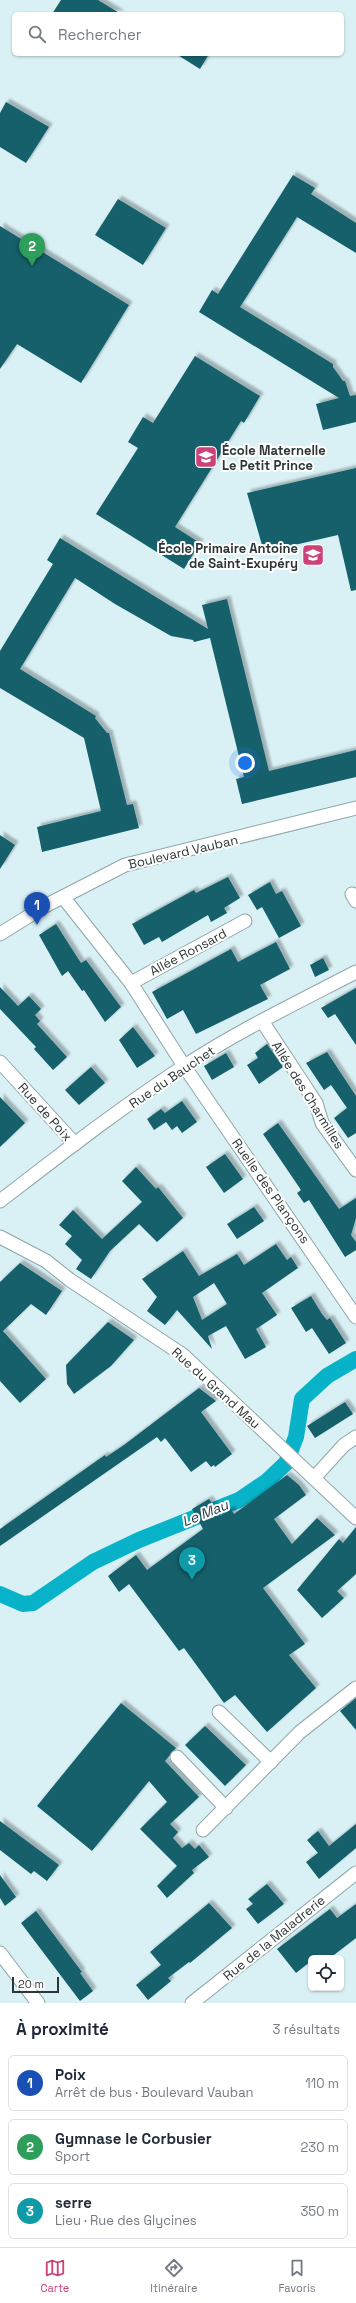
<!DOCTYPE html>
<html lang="fr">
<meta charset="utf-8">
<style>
body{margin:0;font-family:"Space Grotesk",sans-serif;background:#f6f6f7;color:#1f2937}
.controls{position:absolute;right:12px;bottom:12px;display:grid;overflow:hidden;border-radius:6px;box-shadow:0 1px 3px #0004}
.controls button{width:36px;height:36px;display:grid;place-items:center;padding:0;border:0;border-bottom:1px solid #e0e1e3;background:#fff;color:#1f2937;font:20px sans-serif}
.scale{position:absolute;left:12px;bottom:10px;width:47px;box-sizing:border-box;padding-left:4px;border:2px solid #2c3637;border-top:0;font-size:11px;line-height:14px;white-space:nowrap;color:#2c3637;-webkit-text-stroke:3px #fff;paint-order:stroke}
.you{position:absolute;left:245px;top:763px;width:14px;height:14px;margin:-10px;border:3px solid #fff;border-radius:50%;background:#1a73e8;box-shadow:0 0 0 6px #1a73e833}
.badge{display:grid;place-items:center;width:26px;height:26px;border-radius:50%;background:#cb4178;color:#fff;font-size:13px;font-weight:700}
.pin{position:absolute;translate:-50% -33px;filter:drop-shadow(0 1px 2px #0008)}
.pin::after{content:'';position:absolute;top:21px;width:14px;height:12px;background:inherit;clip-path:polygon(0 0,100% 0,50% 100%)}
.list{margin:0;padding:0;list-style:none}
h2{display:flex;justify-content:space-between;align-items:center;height:52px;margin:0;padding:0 16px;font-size:17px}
h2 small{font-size:13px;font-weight:400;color:#747a83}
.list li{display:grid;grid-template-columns:26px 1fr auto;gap:12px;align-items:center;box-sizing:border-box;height:56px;margin:0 8px 8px;padding:0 8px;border:1px solid #e0e1e3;border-radius:6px}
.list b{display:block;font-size:15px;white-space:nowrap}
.list p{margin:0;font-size:13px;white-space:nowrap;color:#747a83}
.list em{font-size:13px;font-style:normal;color:#747a83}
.icon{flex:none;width:22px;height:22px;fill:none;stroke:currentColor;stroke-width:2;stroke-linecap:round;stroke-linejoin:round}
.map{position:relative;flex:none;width:356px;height:2003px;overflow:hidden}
.search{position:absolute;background:#fff;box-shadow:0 1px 3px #0004;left:12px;right:12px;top:12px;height:44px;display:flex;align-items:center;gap:10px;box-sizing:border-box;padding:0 14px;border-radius:6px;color:#747a83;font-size:15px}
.sheet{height:244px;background:#fff}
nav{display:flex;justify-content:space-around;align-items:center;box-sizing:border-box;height:56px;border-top:1px solid #e0e1e3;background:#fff;font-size:11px;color:#747a83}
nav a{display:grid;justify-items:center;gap:2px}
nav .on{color:#cb4178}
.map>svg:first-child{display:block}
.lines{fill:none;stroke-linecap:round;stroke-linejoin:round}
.canal{stroke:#08b3c9;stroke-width:16}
.building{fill:#13616c;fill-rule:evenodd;filter:url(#shadow)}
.street-casing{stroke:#8fa6aa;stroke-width:15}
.street{stroke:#fff;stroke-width:13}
.labels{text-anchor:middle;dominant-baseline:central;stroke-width:4;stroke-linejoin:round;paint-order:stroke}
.poi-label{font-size:13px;font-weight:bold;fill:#2c3637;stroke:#fff;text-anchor:start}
.street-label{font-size:13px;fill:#2c3637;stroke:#fff}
.water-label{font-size:14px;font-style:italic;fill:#1f373b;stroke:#fff}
</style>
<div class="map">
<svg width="356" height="2003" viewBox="0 0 356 2003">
<defs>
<filter id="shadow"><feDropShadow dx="3.5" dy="-3.5" stdDeviation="1" flood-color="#0004"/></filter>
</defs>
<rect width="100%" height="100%" fill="#d9f1f5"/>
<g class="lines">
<!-- canal -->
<polyline class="canal" points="0,1594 23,1604 33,1603 93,1562 139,1540 239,1500 267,1481 286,1463 296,1437 302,1399 327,1376 356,1359"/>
</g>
<!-- building -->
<g class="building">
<polygon points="61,0 98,0 121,14 52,14"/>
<polygon points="176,54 209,54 200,69"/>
<polygon points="6,102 49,127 26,163 0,147 0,113"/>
<polygon points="293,175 315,188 311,194 356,223 356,253 297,217 240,307 333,364 333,367 343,381 345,381 350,396 356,395 356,422 323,430 316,404 339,398 199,312 212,290 218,294"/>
<polygon points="118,199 166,228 143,265 95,235"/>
<polygon points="0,226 129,305 81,383 17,344 0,369"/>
<polygon points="195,356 260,396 244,423 241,421 175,527 200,543 184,569 96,514 138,448 128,442 143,417 153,423"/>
<polygon points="356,468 356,590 351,591 338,535 264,552 247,493"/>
<polygon points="60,538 208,629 202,605 227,599 269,771 356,750 356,777 242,804 236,779 244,777 210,638 194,642 193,640 171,636 115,604 75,578 20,669 96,716 95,718 107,733 109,733 127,805 133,804 139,828 42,852 37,827 101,811 84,738 0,688 0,651 53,564 47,560"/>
<polygon points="0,835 15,845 0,869"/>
<polygon points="228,877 240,898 224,908 227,913 211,922 208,915 162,942 159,937 144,945 132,924 194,890 196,893"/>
<polygon points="270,882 276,894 282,891 301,926 279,938 262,907 257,910 248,895"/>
<polygon points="56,924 81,963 86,960 121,1007 105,1022 84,990 82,991 68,971 62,976 39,935"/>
<polygon points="276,942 290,969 260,985 268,999 196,1034 183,1010 167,1019 152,992 231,949 238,962"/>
<polygon points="323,958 329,970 315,977 310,965"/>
<polygon points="0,987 18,1006 29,996 41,1009 35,1015 40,1021 37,1024 67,1057 53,1070 34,1049 36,1047 0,1009"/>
<polygon points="356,988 356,1045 335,1014 328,1018 321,1008"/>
<polygon points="133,1027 155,1056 137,1068 119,1040"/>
<polygon points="267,1044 283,1067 259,1084 247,1065 258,1058 255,1053"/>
<polygon points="327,1052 356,1096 356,1133 348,1138 334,1118 347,1108 331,1085 324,1090 306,1063"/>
<polygon points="226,1053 234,1067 212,1080 204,1066"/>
<polygon points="91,1067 105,1083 79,1105 65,1090"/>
<polygon points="0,1097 25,1123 0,1147"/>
<polygon points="182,1101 197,1122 182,1133 177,1126 172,1130 166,1122 154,1130 147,1119 161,1109 165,1113"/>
<polygon points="278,1123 339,1209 356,1198 356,1218 351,1235 356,1242 356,1250 345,1257 309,1200 304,1203 297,1193 301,1190 263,1134"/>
<polygon points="225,1154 243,1179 224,1193 206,1167"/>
<polygon points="136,1167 156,1189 158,1187 183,1218 157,1242 139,1224 110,1251 91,1279 76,1269 82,1260 65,1244 72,1236 59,1225 73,1210 102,1239 142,1202 122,1181"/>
<polygon points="254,1207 264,1221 237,1239 227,1224"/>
<path d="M276,1244L287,1260L291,1257L298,1268L262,1293L277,1315L256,1329L266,1347L245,1359L226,1326L208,1336L212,1349L177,1310L165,1325L147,1311L157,1297L142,1279L183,1251L199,1276L237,1254L244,1265ZM214,1283L227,1304L202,1320L193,1297Z"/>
<polygon points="20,1263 62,1291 46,1315 31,1304 3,1331 46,1379 20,1403 0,1381 0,1282"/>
<polygon points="311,1296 322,1314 327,1320 330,1318 346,1343 329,1354 312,1328 306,1332 291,1308"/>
<polygon points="108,1322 134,1340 111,1366 74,1394 67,1384 66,1365"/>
<polygon points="199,1388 216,1401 201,1412 232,1454 215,1467 214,1465 211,1467 206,1461 191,1472 165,1438 161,1442 157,1437 0,1546 0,1529 105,1455 106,1457 124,1445"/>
<polygon points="345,1402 353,1414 315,1438 307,1426"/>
<polygon points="287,1475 299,1485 306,1495 274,1519 292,1544 317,1518 335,1535 263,1588 305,1644 289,1655 316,1688 267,1732 235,1695 224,1703 184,1648 179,1651 129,1584 119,1592 108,1576 136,1555 147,1570 203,1529 192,1509 209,1499 221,1516 231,1509 234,1514"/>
<polygon points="356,1527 356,1574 337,1591 344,1598 322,1618 297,1590 339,1539 343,1543"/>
<polygon points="356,1698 356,1730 340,1711"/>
<polygon points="121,1703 176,1748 165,1761 199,1797 170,1824 178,1832 173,1838 182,1848 189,1843 195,1849 199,1845 209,1857 192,1870 194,1873 167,1898 157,1886 177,1866 140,1829 167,1802 149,1781 92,1851 37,1806"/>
<polygon points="205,1726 246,1765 225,1786 185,1745"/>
<polygon points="0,1821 59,1865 47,1881 34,1871 31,1874 0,1850"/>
<polygon points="356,1824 356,1848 319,1879 306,1862 318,1853 307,1840 318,1831 329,1846"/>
<polygon points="0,1875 16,1897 5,1906 0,1898"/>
<polygon points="267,1884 284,1904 258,1924 246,1909 253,1904 248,1899"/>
<polygon points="209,1903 232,1928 190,1963 189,1962 168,1978 171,1981 148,2000 136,1985 161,1965 150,1952"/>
<polygon points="356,1904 356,1938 330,1958 311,1958 311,1961 296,1973 277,1949 330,1909 337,1918"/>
<polygon points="36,1911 82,1972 80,1973 93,1991 80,2001 21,1923"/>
</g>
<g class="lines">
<!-- street casing -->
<g class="street-casing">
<g id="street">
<polyline points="352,894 356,901"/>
<polyline points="63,897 131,983 184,1066 356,1317"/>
<polyline points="0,934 45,906 125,865 356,808"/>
<polyline points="131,983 245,921"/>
<polyline points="262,1021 316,1103 322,1123 356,1170"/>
<polyline points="0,1062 75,1144"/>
<path d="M0,1201C60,1155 120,1108 183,1067C238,1031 298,1002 356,972"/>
<polyline points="0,1237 46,1261 70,1280 183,1355 356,1518"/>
<polyline points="314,1478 344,1445 356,1437"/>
<polyline points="219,1712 271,1762"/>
<polyline points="177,1757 226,1808"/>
<polyline points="203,1830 300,1732 356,1688"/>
<polyline points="0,1953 38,2003"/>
<polyline points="192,2003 356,1873"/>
</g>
</g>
<!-- street -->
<use href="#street" class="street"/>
</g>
<!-- icons -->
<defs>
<g id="school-square" transform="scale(1.15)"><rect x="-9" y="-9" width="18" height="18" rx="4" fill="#cb4178" stroke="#fff"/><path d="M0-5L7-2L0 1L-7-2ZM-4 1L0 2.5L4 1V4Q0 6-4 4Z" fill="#fff"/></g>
</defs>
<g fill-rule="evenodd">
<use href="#school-square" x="206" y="457"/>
<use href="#school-square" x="313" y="555"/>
</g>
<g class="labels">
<!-- poi labels -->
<g class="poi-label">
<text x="222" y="450">École Maternelle<tspan x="222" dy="15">Le Petit Prince</tspan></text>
<text x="298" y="548" text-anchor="end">École Primaire Antoine<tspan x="298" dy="15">de Saint-Exupéry</tspan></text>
</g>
<!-- street labels -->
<g class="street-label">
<text transform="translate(183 852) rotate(-13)">Boulevard Vauban</text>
<text transform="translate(188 952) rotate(-28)">Allée Ronsard</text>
<text transform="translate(172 1077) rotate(-34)">Rue du Bauchet</text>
<text transform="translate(308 1095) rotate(58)">Allée des Charmilles</text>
<text transform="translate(45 1112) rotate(48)">Rue de Poix</text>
<text transform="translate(271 1191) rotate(55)">Ruelle des Plançons</text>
<text transform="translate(216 1388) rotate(42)">Rue du Grand Mau</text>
<text transform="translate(274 1938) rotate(-39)">Rue de la Maladrerie</text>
</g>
<!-- water labels -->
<g class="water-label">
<text transform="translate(205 1513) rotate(-22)">Le Mau</text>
</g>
</g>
</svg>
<div class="controls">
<button><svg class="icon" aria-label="locate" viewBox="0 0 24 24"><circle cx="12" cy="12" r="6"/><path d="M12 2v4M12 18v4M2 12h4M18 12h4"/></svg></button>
</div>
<div class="scale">20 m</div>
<div class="you"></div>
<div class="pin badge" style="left:37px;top:925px;background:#1a4fb4">1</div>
<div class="pin badge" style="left:32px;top:266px;background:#2e9e5b">2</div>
<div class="pin badge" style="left:192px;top:1580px;background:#0f9aa8">3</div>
<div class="search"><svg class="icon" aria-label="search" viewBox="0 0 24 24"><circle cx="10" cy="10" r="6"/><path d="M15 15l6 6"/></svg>Rechercher</div>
</div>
<section class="sheet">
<h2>À proximité<small>3 résultats</small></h2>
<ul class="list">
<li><span class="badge" style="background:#1a4fb4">1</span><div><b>Poix</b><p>Arrêt de bus · Boulevard Vauban</p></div><em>110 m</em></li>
<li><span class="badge" style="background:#2e9e5b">2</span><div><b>Gymnase le Corbusier</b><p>Sport</p></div><em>230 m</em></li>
<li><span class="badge" style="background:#0f9aa8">3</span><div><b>serre</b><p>Lieu · Rue des Glycines</p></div><em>350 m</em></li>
</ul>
</section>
<nav>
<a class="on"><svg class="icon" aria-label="map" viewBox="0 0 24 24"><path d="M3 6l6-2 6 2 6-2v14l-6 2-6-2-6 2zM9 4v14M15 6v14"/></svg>Carte</a>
<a><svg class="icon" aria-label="directions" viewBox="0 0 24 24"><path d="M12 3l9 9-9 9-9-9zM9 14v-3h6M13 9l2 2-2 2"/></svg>Itinéraire</a>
<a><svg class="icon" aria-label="saved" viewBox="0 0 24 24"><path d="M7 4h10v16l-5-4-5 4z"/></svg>Favoris</a>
</nav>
